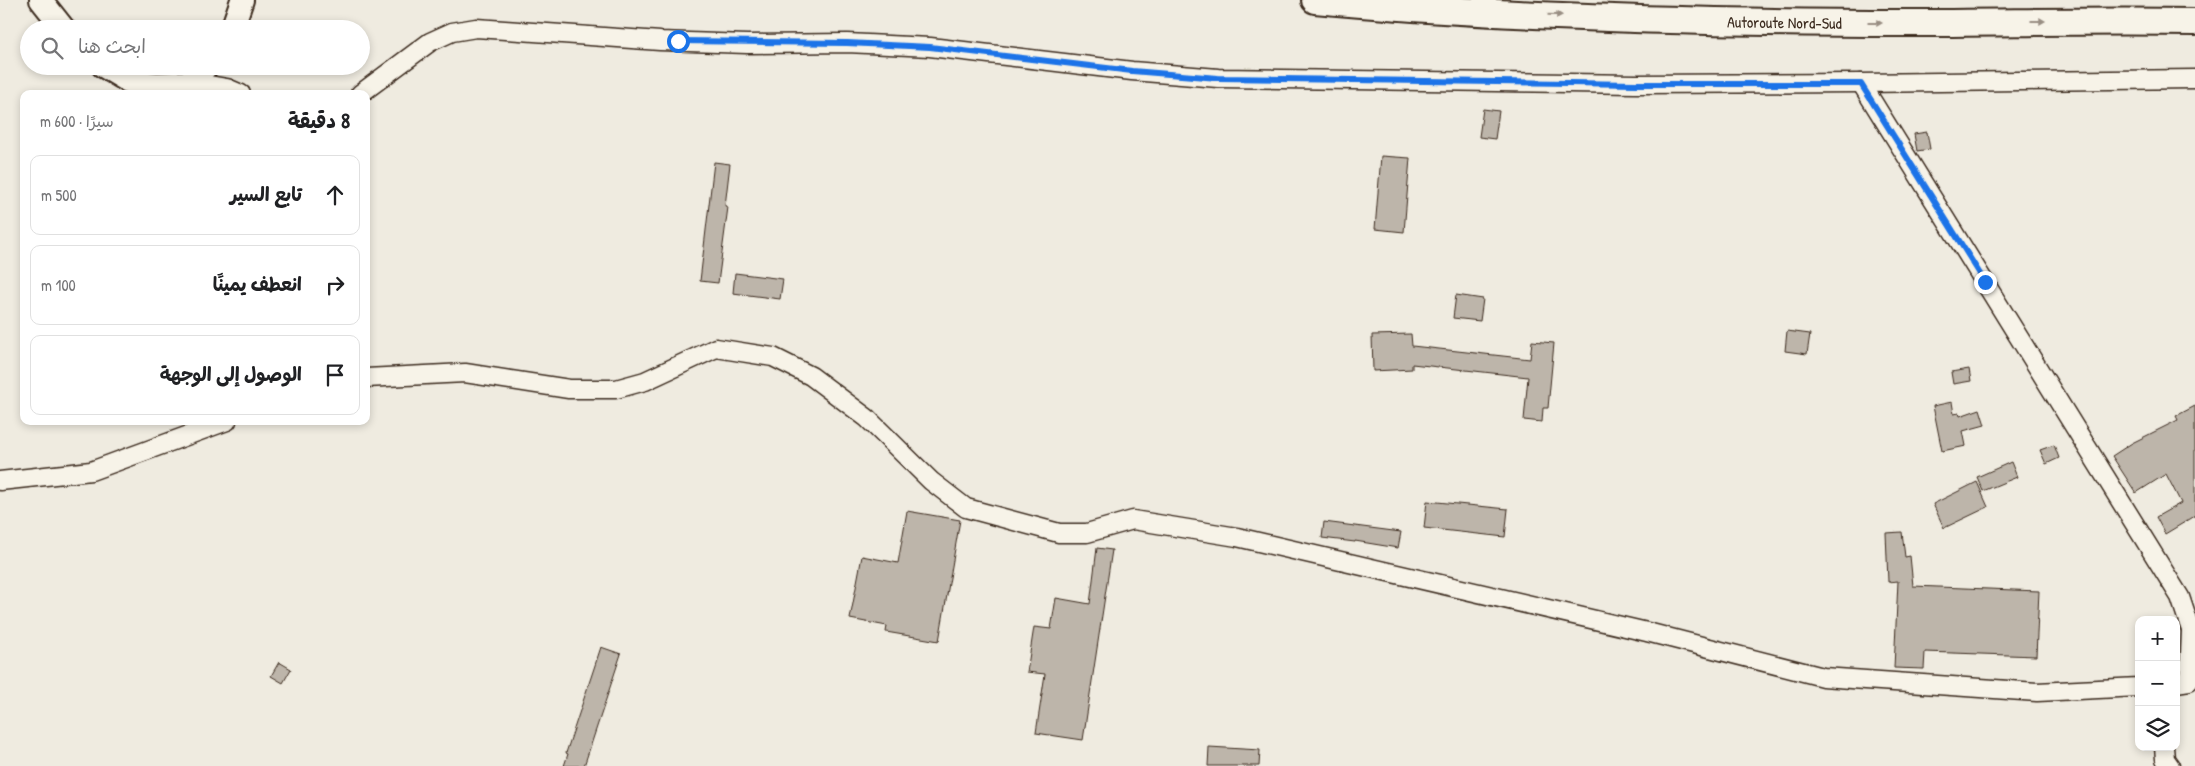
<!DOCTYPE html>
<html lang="ar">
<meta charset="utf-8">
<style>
body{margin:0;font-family:"Patrick Hand","Playpen Sans Arabic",sans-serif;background:#f2f2f2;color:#202124;direction:rtl}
.controls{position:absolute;right:15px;bottom:15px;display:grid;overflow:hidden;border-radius:10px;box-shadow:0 2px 8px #0003}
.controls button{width:45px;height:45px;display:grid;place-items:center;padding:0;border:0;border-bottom:1px solid #e0e0e0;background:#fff;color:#202124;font:25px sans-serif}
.stop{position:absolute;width:15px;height:15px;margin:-11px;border:4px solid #1a73e8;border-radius:50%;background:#fff}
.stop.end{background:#1a73e8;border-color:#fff;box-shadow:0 1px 5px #0008}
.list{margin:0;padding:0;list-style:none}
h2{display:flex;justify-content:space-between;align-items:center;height:65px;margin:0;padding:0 20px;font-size:21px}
h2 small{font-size:16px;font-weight:400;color:#757577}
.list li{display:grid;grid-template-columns:32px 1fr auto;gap:15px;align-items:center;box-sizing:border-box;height:80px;margin:0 10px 10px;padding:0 10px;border:1px solid #e0e0e0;border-radius:10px}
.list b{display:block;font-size:19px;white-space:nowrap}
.list em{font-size:16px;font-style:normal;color:#757577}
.icon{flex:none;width:28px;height:28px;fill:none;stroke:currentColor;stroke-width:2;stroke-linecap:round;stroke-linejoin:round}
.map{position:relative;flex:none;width:2195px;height:766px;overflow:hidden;direction:ltr}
.search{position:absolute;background:#fff;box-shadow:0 2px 8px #0003;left:20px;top:20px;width:350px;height:55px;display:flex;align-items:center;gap:12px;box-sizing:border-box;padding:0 18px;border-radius:28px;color:#757577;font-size:19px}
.panel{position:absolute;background:#fff;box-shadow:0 2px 8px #0003;left:20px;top:90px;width:350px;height:335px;border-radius:10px;direction:rtl}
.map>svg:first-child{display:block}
.building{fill:#bdb5aa;stroke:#3b2a1e}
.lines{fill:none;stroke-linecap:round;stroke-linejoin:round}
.minor-casing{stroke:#3b2a1e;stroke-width:21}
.major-casing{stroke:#3b2a1e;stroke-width:26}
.highway-casing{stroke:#3b2a1e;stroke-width:30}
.minor{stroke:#f7f3e8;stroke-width:18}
.major{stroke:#f7f3e8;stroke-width:22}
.highway{stroke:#f7f3e8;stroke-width:26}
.oneway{fill:#998e83}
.route{stroke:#1a73e8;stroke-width:6}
.labels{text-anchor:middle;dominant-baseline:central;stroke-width:5;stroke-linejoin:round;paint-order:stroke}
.street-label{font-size:16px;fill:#3b2a1e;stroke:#f7f3e8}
</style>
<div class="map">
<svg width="2195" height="766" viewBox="0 0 2195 766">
<rect width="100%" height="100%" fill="#efebe0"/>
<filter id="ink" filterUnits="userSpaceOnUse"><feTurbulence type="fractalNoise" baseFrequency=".02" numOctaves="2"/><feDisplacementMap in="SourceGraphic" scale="10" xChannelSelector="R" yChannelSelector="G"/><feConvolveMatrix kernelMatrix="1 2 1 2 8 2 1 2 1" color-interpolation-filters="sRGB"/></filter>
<g filter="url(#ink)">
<!-- building -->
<g class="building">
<polygon points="1483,109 1499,111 1495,139 1479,137"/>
<polygon points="1927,132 1930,149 1917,151 1914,134"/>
<polygon points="1381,156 1410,158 1404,232 1375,229"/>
<polygon points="714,162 730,164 725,206 728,207 718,283 700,281"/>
<polygon points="735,273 783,279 780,299 733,293"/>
<polygon points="1456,295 1483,299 1480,321 1453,318"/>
<polygon points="1787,331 1810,334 1807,354 1785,351"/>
<polygon points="1411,334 1412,346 1530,359 1532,341 1554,343 1548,408 1543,408 1542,422 1524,420 1528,377 1412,364 1412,369 1373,371 1372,335"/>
<polygon points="1969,369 1971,381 1953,384 1951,372"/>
<polygon points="1952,402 1954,414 1959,413 1960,416 1980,409 1985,425 1963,431 1966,446 1942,451 1933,406"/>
<polygon points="2195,406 2195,516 2165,534 2156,517 2181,503 2166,474 2136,493 2112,456 2132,443 2178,420 2176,416"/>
<polygon points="2054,445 2059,458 2046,464 2040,450"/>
<polygon points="2011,462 2017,477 1983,491 1977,477"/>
<polygon points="1977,482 1988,507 1944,528 1933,504"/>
<polygon points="1427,501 1508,509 1505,537 1424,528"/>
<polygon points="907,511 960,520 939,641 886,632 887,626 850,619 862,556 898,563"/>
<polygon points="1324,522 1401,532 1398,548 1355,541 1355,542 1322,538"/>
<polygon points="1902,532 1905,557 1910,556 1913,586 2039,591 2036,656 1925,652 1924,669 1894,668 1898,581 1888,582 1886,533"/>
<polygon points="1097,548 1112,550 1083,740 1036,733 1045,674 1027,672 1034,627 1051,629 1056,598 1090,604"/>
<polygon points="601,647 621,654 584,766 564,766 568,754 566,753"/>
<polygon points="279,662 291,669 283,683 271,676"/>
<polygon points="1209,747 1260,750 1259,766 1208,766"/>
</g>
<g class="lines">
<!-- minor casing -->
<g class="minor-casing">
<g id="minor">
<polyline points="192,82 227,88 241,94"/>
<polyline points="1861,83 2180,597 2191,630 2189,681 2176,683"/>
<polyline points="360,94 430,42 452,32 476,28 660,41 747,44 847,43 930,47 1132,71 1218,78 1636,84 1861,83 2195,79"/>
<polyline points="366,378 465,373 569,389 616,389 645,381 716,348 773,357 811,376 867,418 931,481 966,508 1059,533 1087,533 1133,520 1237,537 1647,632 1823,677 2037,692 2139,687"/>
<polyline points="0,481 91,471 227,421"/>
<polyline points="2164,747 2165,759 2170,766"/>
</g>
</g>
<!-- major casing -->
<g class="major-casing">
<g id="major">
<polyline points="41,0 64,29"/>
<polyline points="232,29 242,0"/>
<polyline points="103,66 128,81 157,84 192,82 207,66"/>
</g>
</g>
<!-- highway casing -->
<g class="highway-casing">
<g id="highway">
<path id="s1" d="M1315,0C1511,18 1710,23 1907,23C2003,23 2099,20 2195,22"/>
</g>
</g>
<!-- minor -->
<use href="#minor" class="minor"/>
<!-- major -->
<use href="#major" class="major"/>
<!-- highway -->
<use href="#highway" class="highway"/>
</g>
<!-- one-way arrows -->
<defs><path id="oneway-solid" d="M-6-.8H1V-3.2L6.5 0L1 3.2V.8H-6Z" transform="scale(1.25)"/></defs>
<g class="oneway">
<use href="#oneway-solid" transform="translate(1555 15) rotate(2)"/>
<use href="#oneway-solid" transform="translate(2038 21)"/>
<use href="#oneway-solid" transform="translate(1875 23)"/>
</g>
</g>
<g class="lines" filter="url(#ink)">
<!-- route -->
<polyline class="route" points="678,41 847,43 930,47 1132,71 1218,78 1636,84 1861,84 1985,282"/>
</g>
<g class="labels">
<!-- street labels -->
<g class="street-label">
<text stroke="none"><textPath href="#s1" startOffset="470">Autoroute Nord-Sud</textPath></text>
</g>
</g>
</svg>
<div class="controls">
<button>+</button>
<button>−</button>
<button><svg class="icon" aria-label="layers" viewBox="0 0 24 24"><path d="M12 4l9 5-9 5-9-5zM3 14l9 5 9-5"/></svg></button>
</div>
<div class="stop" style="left:678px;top:41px"></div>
<div class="stop end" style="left:1985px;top:282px"></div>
<div class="search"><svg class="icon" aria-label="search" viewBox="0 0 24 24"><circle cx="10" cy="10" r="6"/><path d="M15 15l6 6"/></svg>ابحث هنا</div>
<section class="panel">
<h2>8 دقيقة<small>سيرًا · 600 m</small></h2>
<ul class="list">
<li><svg class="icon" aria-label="ahead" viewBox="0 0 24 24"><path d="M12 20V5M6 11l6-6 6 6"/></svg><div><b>تابع السير</b></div><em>500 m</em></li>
<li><svg class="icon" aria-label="right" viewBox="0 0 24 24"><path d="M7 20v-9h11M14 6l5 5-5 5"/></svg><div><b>انعطف يمينًا</b></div><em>100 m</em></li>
<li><svg class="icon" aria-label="arrive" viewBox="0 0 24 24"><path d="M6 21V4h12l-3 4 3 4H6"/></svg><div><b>الوصول إلى الوجهة</b></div></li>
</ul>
</section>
</div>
